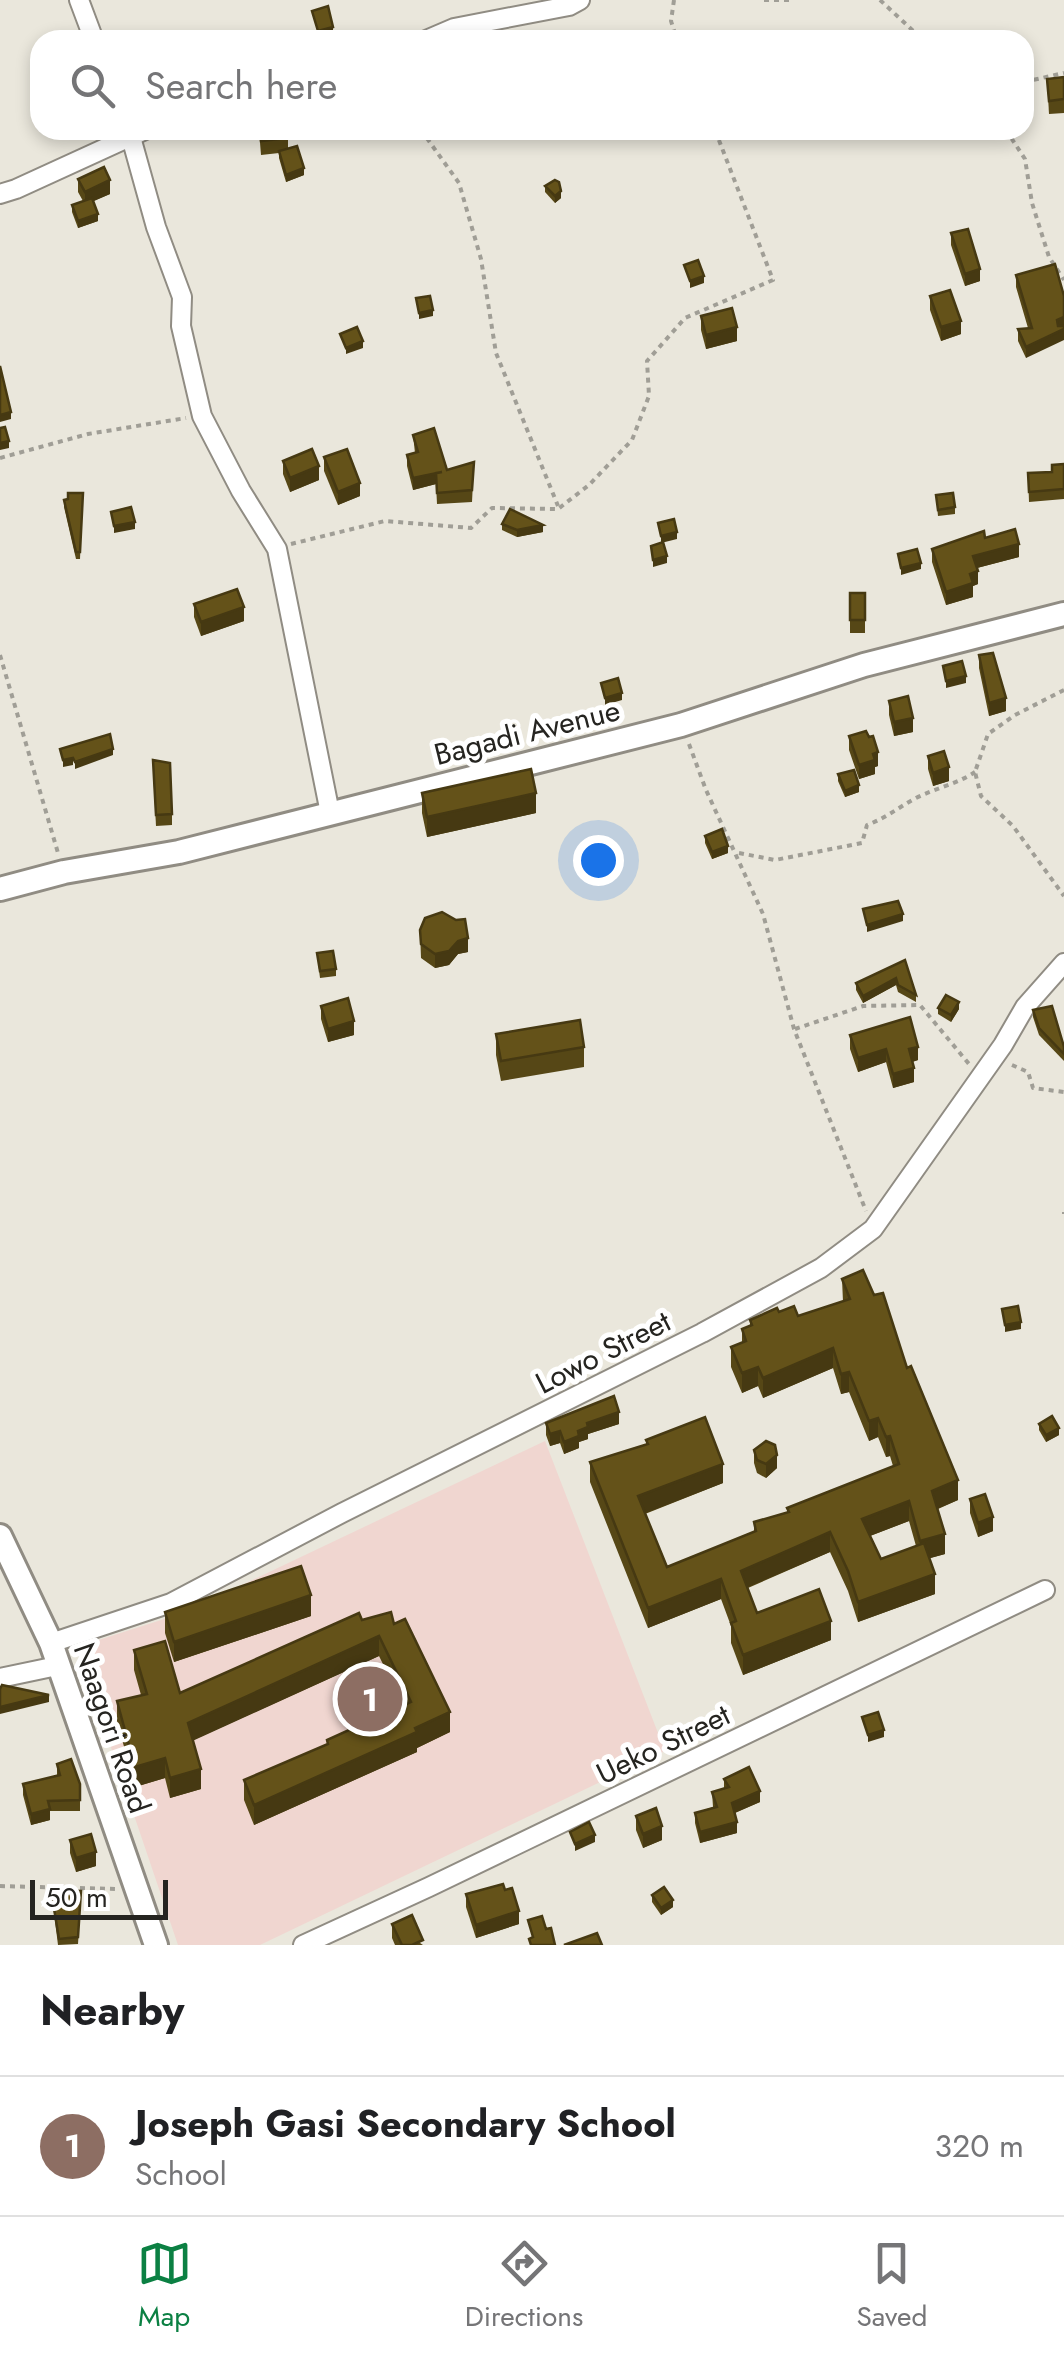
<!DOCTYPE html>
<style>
body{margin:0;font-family:Jost,sans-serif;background:#f6f6f6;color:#202124}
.scale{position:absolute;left:30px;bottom:25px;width:138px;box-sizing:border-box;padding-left:10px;border:5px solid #252420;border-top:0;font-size:28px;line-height:35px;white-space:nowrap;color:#252420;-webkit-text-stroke:8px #fff;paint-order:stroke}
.you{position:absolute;left:598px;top:860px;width:35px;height:35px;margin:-25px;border:8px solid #fff;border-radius:50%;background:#1a73e8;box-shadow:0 0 0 15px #1a73e833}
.badge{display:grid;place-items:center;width:65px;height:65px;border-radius:50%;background:#0b8043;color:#fff;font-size:32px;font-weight:700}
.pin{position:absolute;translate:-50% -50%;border:5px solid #fff;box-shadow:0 2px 10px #0006}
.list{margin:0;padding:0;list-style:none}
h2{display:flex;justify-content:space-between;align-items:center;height:130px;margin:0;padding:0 40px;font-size:42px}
h2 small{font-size:32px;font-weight:400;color:#757577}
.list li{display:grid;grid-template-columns:65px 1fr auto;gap:30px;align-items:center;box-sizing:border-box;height:140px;padding:0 40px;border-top:2px solid #e0e0e0}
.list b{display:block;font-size:38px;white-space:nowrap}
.list p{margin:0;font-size:32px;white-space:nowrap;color:#757577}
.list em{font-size:32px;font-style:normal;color:#757577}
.icon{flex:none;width:55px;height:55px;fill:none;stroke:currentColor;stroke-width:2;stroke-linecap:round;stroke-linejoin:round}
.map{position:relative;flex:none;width:1064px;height:1945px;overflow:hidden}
.search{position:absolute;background:#fff;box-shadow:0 5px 15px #0003;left:30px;right:30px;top:30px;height:110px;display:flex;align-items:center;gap:25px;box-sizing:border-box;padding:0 35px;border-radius:30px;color:#757577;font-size:38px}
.sheet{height:270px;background:#fff}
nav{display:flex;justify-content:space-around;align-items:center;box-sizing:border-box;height:140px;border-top:2px solid #e0e0e0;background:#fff;font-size:28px;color:#757577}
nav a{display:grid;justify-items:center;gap:5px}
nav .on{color:#0b8043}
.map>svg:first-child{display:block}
.education{fill:#f0d6d0}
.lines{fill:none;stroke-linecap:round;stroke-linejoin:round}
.minor-casing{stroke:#908c83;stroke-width:22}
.tertiary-casing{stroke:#908c83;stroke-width:28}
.path{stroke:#a09e96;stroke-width:4;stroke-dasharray:5 5;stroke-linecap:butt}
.minor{stroke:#fff;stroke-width:18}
.tertiary{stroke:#fff;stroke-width:22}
.wall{fill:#564716;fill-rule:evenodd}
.shaded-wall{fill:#463912}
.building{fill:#645219;stroke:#463912;stroke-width:2.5}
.labels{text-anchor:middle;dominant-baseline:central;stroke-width:10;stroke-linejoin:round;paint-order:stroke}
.street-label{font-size:30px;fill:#252420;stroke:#fff}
</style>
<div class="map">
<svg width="1064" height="1945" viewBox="0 0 1064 1945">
<rect width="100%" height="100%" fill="#eae7dc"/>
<!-- education -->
<polygon class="education" points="545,1441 665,1751 260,1945 178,1945 77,1647 183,1613"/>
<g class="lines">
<!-- minor casing -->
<g class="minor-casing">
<g id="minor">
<polyline points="79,0 94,40"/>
<polyline points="426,40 454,28 569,6 580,0"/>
<polyline points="129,130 156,227 182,297 181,326 202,416 241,491 277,549 330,813"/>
<polyline points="0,194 16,189 145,130"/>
<polyline points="51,1643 171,1603 342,1513 702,1333 821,1268 873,1229 1003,1045 1025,1007 1064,963"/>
<polyline points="0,1678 57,1666"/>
<polyline points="303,1945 429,1887 1045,1590"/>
</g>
</g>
<!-- tertiary casing -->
<g class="tertiary-casing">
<g id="tertiary">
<polyline points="0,889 64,872 179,852 681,725 864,665 1064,614"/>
<polyline points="0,1536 51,1643 156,1945"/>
</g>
</g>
<!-- path -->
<g class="path">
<polyline points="674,0 671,21 677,40"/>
<polyline points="764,0 792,0"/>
<polyline points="880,0 923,40"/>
<polyline points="1024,82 1064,73"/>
<polyline points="421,130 459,183 481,259 496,353 558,506"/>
<polyline points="1006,130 1025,159 1032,203 1049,257 1064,280"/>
<polyline points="0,458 88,434 186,418"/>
<polyline points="291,544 385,521 471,528 492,508 558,509 589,485 632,440 649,396 647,361 685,318 773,280 715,130"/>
<polyline points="0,655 58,853"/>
<polyline points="1064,690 1015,715 988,734 975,772 981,796 1013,826 1064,896"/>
<polyline points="689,744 706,790 763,914 794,1029 866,1211"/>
<path d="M739,853L775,860L862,843L867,825C886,818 899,807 916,798C936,788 957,784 975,772"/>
<polyline points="795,1029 863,1006 920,1005 969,1064"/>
<polyline points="1012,1065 1028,1072 1033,1088 1064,1092"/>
<polyline points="1064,1212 1064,1214"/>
<polyline points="0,1886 115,1889"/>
</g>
<!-- minor -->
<use href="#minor" class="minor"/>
<!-- tertiary -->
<use href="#tertiary" class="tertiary"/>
</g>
<!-- wall -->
<g class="wall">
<polygon points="1064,77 1064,113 1049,114 1047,79"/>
<polygon points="259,130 288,138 288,149 304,175 286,182 279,158 279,153 261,155"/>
<polygon points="78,179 110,194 93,201 98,221 78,228 72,212 72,205 83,201 78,192"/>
<polygon points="545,186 561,198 555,203 545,192"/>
<polygon points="951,233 980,281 965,286 951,245"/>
<polygon points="1016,275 1064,296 1026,358 1018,341 1018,329 1028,328 1016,287"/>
<polygon points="930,296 961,334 941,341 930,310"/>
<polygon points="701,316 737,341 706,349 701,330"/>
<polygon points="413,435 447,470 474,462 472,502 437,504 436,484 413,490 407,466 407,455 415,453"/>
<polygon points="324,457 360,496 338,505 324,471"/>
<polygon points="283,461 319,480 290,492 283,474"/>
<polygon points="1064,464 1064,499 1029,502 1028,473 1052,472"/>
<polygon points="83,493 80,559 76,559 64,507 64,500"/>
<polygon points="936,495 955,507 955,514 938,516"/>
<polygon points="502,524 543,532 517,537 502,530"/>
<polygon points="985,538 1019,557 977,568 978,584 973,586 973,597 946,605 932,562 932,549"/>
<rect x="850" y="593" width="15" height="40"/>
<polygon points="194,604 244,621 201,636 194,617"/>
<polygon points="979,655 1006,711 989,716 979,668"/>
<polygon points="889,701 913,732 894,736 889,715"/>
<polygon points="849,736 878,766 875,767 875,774 859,779 849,750"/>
<polygon points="928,756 949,781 933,786 928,769"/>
<polygon points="153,771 172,814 172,825 156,826"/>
<polygon points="838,774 859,792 845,797 838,781"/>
<polygon points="422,793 536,813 427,837 422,813"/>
<polygon points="705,836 728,853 712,859 705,843"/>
<polygon points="420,930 468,952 458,954 449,965 435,968 421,958"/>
<polygon points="317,953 336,969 336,976 320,978"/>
<polygon points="905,960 916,995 916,1002 898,992 896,985 863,1003 856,990 856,983"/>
<polygon points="321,1006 354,1035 328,1042 321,1019"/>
<polygon points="938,1008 959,1009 951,1022 938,1014"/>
<polygon points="1033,1010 1064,1047 1064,1061 1039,1035 1033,1017"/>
<polygon points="496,1034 584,1047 584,1067 501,1081 496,1055"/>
<polygon points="850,1035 918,1060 912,1062 914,1082 893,1088 886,1062 858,1072 850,1049"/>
<path d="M842,1279L907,1368L958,1500L938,1509L945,1554L930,1558L935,1594L858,1622L848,1591L830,1552L748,1588L757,1613L831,1640L743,1675L731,1643V1626L721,1599L648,1628L590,1482V1462L646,1445V1440L723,1483L645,1514L667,1567L754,1532V1522L787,1512V1508L893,1466L890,1456L886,1457L878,1437L869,1441L849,1392L841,1394L833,1368L763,1398L758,1386L742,1393L731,1367V1347L742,1343V1329L750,1326V1320L779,1312L798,1316L843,1302ZM909,1521L916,1546L881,1559L870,1536Z"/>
<polygon points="546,1423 619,1424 588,1434 588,1439 579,1442 579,1448 564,1454 560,1443 550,1446 546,1435"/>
<polygon points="1039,1424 1059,1435 1046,1442 1039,1430"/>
<polygon points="754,1450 777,1468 766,1478 757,1473 754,1463"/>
<polygon points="970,1499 993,1531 978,1537 970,1513"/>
<polygon points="165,1612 311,1616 174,1662 165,1633"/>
<polygon points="362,1620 394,1624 450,1732 417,1748 417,1752 254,1825 244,1800 244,1780 327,1744 327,1740 403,1705 379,1656 193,1740 201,1789 170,1798 165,1778 135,1787 117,1721 117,1701 141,1695 134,1670 134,1650 180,1693"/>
<polygon points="57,1764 80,1784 80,1811 50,1811 50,1820 31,1825 23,1795 23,1784 57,1776"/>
<polygon points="724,1779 760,1802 735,1813 737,1833 700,1843 695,1823 695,1813 713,1807 712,1792 724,1788"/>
<polygon points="636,1816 662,1840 643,1848 636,1830"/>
<polygon points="70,1840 96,1866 76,1872 70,1853"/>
<polygon points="51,1890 81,1891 78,1944 58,1945"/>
<polygon points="466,1894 519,1924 476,1938 466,1907"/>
<polygon points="652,1895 673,1907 661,1915 652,1902"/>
<polygon points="392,1924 423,1945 395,1945 392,1938"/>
</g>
<!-- shaded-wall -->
<g class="shaded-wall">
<polygon points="333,27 333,34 318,38 318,31"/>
<polygon points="304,168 304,175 286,182 286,175"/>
<polygon points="110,180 110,194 85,205 85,192"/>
<polygon points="561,191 561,198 555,203 555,196"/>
<polygon points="98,214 98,221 78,228 78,221"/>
<polygon points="980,269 980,281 965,286 965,274"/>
<polygon points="704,276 704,283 690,288 690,281"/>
<polygon points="433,310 433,316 419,319 419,313"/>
<polygon points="1064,317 1064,340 1026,358 1026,347 1057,332 1057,320"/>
<polygon points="961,321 961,334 941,341 941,327"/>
<polygon points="737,327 737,341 706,349 706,335"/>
<polygon points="363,341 363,348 346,354 346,348"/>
<polygon points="11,412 11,419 0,422 0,415"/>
<polygon points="9,441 9,448 0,450 0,443"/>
<polygon points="319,466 319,480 290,492 290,478"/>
<polygon points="442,472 436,484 413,490 413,478"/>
<polygon points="360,483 360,496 338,505 338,492"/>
<polygon points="135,522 135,529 114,533 114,526"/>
<polygon points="543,525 543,532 517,537 517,530"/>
<polygon points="677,532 677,539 661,543 661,536"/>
<polygon points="1019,544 1019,557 973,569 973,556"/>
<polygon points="667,556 667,563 653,567 653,560"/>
<polygon points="921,563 921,569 901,575 901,568"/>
<polygon points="978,571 978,584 973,586 973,597 946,605 946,592 970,574"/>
<polygon points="244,607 244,621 201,636 201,622"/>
<polygon points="966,676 966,683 946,688 946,681"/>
<polygon points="622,693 622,700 605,705 605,698"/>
<polygon points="1006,698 1006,711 989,716 989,703"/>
<polygon points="913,718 913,732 894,736 894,722"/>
<polygon points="113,749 113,755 75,769 75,762"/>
<polygon points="878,752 878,766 875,767 875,774 859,779 859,765 873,754"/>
<polygon points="73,758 73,765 63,767 63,760"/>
<polygon points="949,767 949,781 933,786 933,773"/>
<polygon points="859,785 859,792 845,797 845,791"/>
<polygon points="536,793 536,813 427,837 427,817"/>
<polygon points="728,846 728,853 712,859 712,852"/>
<polygon points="903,914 903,921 867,932 867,925"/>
<polygon points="468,938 468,952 458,954 449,965 435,968 435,954 458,941"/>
<polygon points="896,978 896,985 863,1003 863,996"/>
<polygon points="959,1002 959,1009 951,1022 951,1015"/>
<polygon points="354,1021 354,1035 328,1042 328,1029"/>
<polygon points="918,1047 918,1060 909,1063 909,1049"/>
<polygon points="886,1049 886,1062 858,1072 858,1058"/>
<polygon points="914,1068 914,1082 893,1088 893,1074"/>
<polygon points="1021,1322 1021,1329 1005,1332 1005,1325"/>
<polygon points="833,1348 833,1368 763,1398 763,1378"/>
<polygon points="758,1367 758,1386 742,1393 742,1373"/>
<polygon points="849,1372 849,1392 841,1394 841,1374"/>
<polygon points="619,1412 619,1424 588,1434 588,1439 579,1442 579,1448 564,1454 564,1442 587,1423"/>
<polygon points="878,1418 878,1437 869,1441 869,1421"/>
<polygon points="1059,1428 1059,1435 1046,1442 1046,1435"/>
<polygon points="560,1431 560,1443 550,1446 550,1434"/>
<polygon points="890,1436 890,1456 886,1457 886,1437"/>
<polygon points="777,1455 777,1468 766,1478 766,1464"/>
<polygon points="723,1464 723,1483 638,1516 638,1496"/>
<polygon points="958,1480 958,1500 932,1511 932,1491"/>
<polygon points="909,1501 909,1521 862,1539 862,1519"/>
<polygon points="993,1517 993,1531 978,1537 978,1523"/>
<polygon points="830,1532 830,1552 741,1590 741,1571"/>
<polygon points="945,1534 945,1554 920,1561 920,1541"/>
<polygon points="935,1574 935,1594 858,1622 858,1602"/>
<polygon points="721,1579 721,1599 648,1628 648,1608"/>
<polygon points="311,1595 311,1616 174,1662 174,1642"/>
<polygon points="831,1621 831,1640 743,1675 743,1655"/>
<polygon points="379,1636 379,1656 188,1743 188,1723"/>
<polygon points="49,1695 49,1702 0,1714 0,1707"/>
<polygon points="450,1712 450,1732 417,1748 417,1752 254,1825 254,1805"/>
<polygon points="884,1730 884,1737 868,1742 868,1735"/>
<polygon points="165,1758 165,1778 135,1787 135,1767"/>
<polygon points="201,1769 201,1789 170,1798 170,1778"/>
<polygon points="760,1791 760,1802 732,1814 732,1803"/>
<polygon points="50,1809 50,1820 31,1825 31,1814"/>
<polygon points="737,1822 737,1833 700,1843 700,1832"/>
<polygon points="662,1826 662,1840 643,1848 643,1834"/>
<polygon points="595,1835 595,1842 575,1851 575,1844"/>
<polygon points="96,1852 96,1866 76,1872 76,1858"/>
<polygon points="673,1900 673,1907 661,1915 661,1908"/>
<polygon points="519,1911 519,1924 476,1938 476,1925"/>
</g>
<!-- building -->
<g class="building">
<polygon points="328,6 333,27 318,31 312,11"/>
<polygon points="1064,77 1064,99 1049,101 1047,79"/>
<polygon points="260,130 287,130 288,138 261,141"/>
<polygon points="297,146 304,168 286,175 279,151"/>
<polygon points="104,167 110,180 85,192 78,179"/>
<polygon points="555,180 559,182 561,191 555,196 545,186"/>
<polygon points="92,198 98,214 78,221 72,205"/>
<polygon points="968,229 980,269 965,274 951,233"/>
<polygon points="698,260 704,276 690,281 684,265"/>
<polygon points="1055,264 1064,296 1064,317 1057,320 1058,326 1064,326 1064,329 1026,347 1018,329 1032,328 1016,275"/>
<polygon points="950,290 961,321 941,327 930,296"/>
<polygon points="430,296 433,310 419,313 416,298"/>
<polygon points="732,308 737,327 706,335 701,316"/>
<polygon points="357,327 363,341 346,348 340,334"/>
<polygon points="0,366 11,412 0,415"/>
<polygon points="5,427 9,441 0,443 0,428"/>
<polygon points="434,428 447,470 474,462 472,490 437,493 436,473 442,472 413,478 407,455 418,452 413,435"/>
<polygon points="312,449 319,466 290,478 283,461"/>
<polygon points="347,449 360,483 338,492 324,457"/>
<polygon points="1064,464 1064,489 1029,492 1028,473 1052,472 1052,465"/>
<polygon points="68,493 83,493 80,552 76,552 64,500 68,499"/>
<polygon points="953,493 955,507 938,510 936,495"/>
<polygon points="131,507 135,522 114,526 111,512"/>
<polygon points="510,509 543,525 517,530 502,524"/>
<polygon points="674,519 677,532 661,536 658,523"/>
<polygon points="1015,529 1019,544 973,556 978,571 970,574 973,583 946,592 932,549 984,531 985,538"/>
<polygon points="663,542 667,556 653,560 651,546"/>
<polygon points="917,549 921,563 901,568 898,554"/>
<polygon points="237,589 244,607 201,622 194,604"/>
<rect x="850" y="593" width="15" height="27"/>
<polygon points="993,653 1006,698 989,703 979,655"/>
<polygon points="962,661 966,676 946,681 943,666"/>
<polygon points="618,678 622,693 605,698 601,683"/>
<polygon points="908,696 913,718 894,722 889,701"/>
<polygon points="866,731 869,737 873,736 878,752 873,754 875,760 859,765 849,736"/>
<polygon points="110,734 113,749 75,762 73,758 63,760 60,749"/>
<polygon points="944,751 949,767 933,773 928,756"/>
<polygon points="153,760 170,763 172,814 156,815"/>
<polygon points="531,769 536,793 427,817 422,793"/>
<polygon points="854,770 859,785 845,791 838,774"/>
<polygon points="722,829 728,846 712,852 705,836"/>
<polygon points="898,901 903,914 867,925 863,909"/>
<polygon points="442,912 456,920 465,919 468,938 458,941 449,951 435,954 421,944 420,930 425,918"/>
<polygon points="333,951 336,969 320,971 317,953"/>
<polygon points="905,960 916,995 898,985 896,978 863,996 856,983"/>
<polygon points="946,995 959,1002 951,1015 938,1008"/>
<polygon points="348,998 354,1021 328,1029 321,1006"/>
<polygon points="1052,1006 1064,1047 1064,1054 1039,1028 1033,1010"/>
<polygon points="910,1017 918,1047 909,1049 914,1068 893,1074 886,1049 858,1058 850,1035"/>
<polygon points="580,1020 584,1047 501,1061 496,1034"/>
<polygon points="863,1270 874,1295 883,1293 907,1368 911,1366 958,1480 932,1491 945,1534 920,1541 909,1501 862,1519 881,1559 924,1543 935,1574 858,1602 848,1571 830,1532 741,1571 757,1613 819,1589 831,1621 743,1655 731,1623 736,1621 721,1579 648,1608 590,1462 648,1444 646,1440 705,1417 723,1464 638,1496 667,1567 756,1531 754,1522 789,1512 787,1508 899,1464 890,1436 886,1437 878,1418 869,1421 849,1372 841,1374 833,1348 763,1378 758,1367 742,1373 731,1347 746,1341 742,1329 752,1325 750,1320 777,1308 779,1312 794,1306 798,1316 850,1299 842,1279"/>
<polygon points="1018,1306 1021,1322 1005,1325 1002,1309"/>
<polygon points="614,1396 619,1412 587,1423 588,1427 578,1431 579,1436 564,1442 560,1431 550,1434 546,1423"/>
<polygon points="1052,1416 1059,1428 1046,1435 1039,1424"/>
<polygon points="766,1441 775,1445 777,1455 766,1464 757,1460 754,1450"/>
<polygon points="985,1494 993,1517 978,1523 970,1499"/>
<polygon points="301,1566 311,1595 174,1642 165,1612"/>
<polygon points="391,1612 394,1624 405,1619 450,1712 415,1728 417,1732 254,1805 244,1780 328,1744 327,1740 411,1702 379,1636 188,1723 201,1769 170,1778 165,1758 135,1767 117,1701 147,1694 134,1650 165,1641 180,1693 359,1613 362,1620"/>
<polygon points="2,1685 49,1695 0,1707 0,1689"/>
<polygon points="878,1712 884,1730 868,1735 862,1717"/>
<polygon points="71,1759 80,1784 80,1800 48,1801 50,1809 31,1814 23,1784 60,1775 57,1764"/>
<polygon points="749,1767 760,1791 732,1803 737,1822 700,1832 695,1813 717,1807 712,1792 729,1787 724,1779"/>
<polygon points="656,1808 662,1826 643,1834 636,1816"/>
<polygon points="589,1822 595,1835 575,1844 570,1832"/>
<polygon points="91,1834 96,1852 76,1858 70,1840"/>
<polygon points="503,1884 505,1890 512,1888 519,1911 476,1925 466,1894"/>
<polygon points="664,1887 673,1900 661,1908 652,1895"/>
<polygon points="51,1890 81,1891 78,1937 59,1939"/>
<polygon points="412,1915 423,1940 412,1945 402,1945 392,1924"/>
<polygon points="542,1916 546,1929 551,1928 555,1945 531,1945 529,1939 533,1937 528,1920"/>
<polygon points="597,1933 602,1945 564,1945"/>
</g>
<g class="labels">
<!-- street labels -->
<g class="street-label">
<text transform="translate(527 732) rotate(-14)">Bagadi Avenue</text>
<text transform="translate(603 1352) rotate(-27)">Lowo Street</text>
<text transform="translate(112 1728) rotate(71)">Naagori Road</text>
<text transform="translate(663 1744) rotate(-26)">Ueko Street</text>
</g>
</g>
</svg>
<div class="scale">50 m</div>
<div class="you"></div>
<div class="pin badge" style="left:370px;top:1699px;background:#8d6e63">1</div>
<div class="search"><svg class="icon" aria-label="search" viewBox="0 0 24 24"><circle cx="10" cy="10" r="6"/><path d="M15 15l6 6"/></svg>Search here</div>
</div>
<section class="sheet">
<h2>Nearby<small></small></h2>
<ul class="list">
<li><span class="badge" style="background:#8d6e63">1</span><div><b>Joseph Gasi Secondary School</b><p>School</p></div><em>320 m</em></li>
</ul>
</section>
<nav>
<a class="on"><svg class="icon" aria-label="map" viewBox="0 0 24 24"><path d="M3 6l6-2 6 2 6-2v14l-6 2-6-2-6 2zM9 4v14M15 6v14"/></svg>Map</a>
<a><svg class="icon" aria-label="directions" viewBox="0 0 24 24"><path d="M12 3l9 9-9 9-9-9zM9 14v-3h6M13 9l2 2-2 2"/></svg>Directions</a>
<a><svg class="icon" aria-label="saved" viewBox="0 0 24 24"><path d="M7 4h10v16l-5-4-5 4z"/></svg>Saved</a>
</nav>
